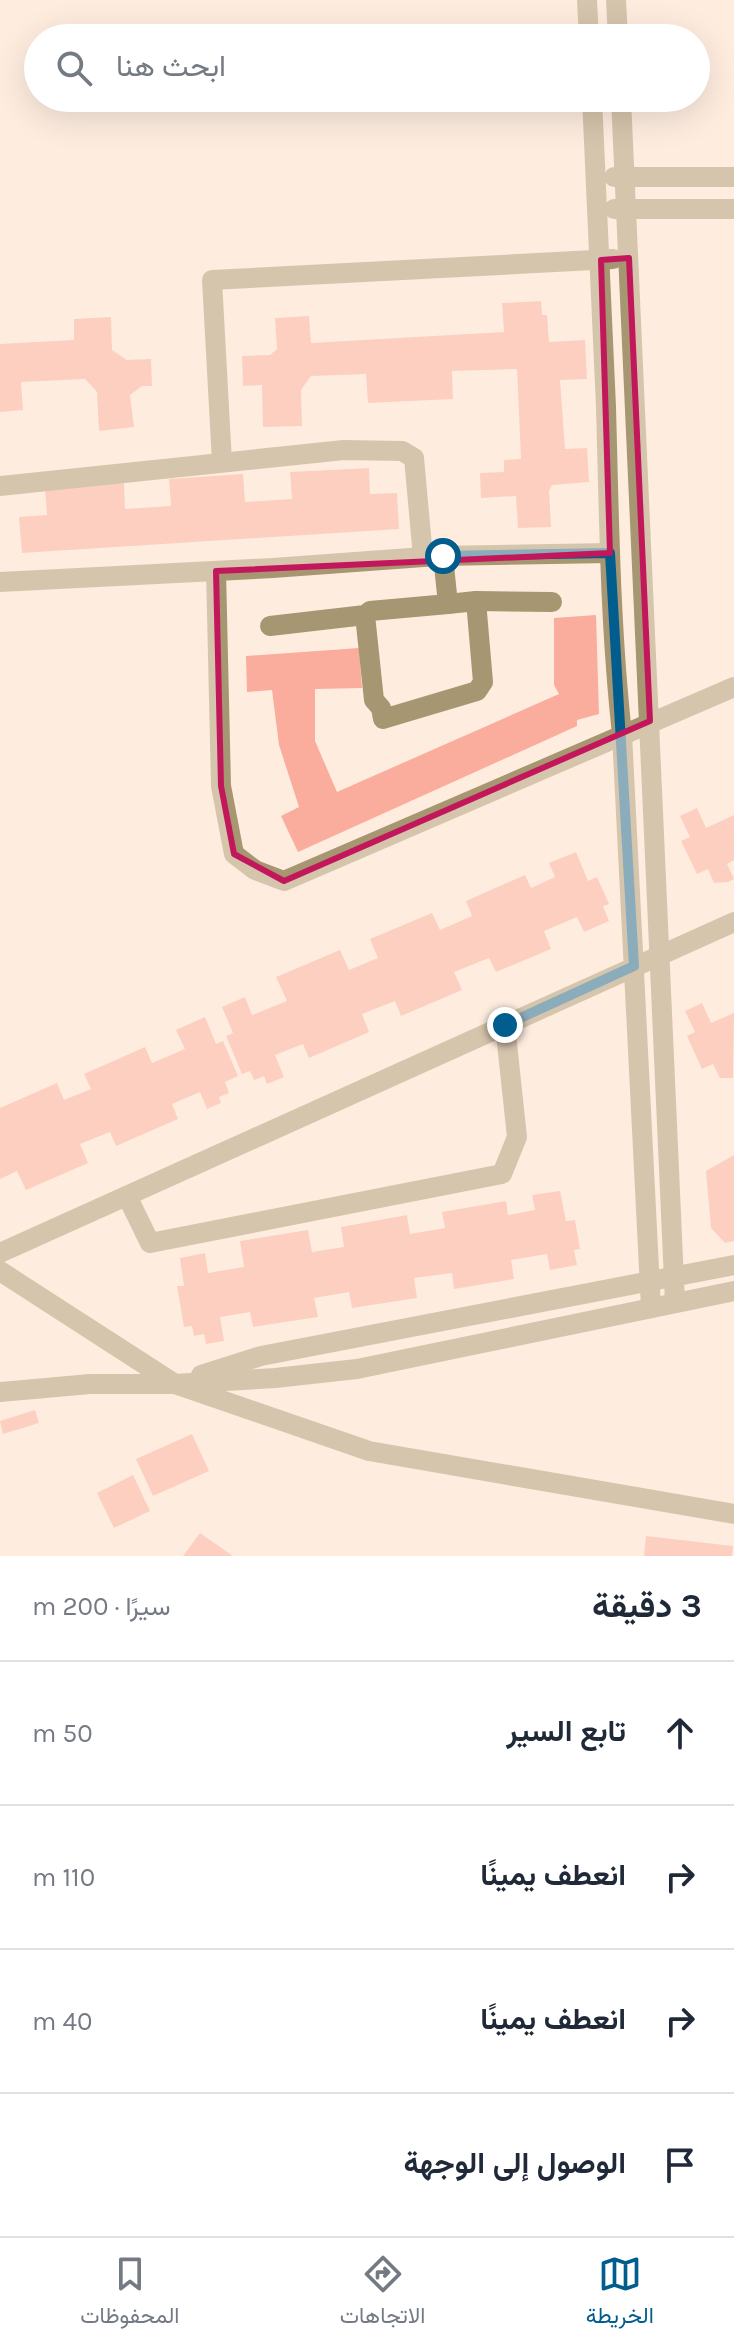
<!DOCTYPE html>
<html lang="ar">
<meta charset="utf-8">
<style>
body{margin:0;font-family:Karla,Vazirmatn,sans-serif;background:#f6f6f7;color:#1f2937;direction:rtl}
.stop{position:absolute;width:24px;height:24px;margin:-18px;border:6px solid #005d8e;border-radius:50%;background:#fff}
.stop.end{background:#005d8e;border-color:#fff;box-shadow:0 2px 8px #0008}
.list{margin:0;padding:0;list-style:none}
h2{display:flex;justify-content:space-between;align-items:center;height:104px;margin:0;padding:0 32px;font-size:34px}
h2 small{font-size:26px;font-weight:400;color:#747a83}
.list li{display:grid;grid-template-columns:52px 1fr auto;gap:24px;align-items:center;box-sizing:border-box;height:144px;padding:0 32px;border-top:2px solid #e0e1e3}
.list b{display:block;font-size:30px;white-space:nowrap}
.list em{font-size:26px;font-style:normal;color:#747a83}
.icon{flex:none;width:44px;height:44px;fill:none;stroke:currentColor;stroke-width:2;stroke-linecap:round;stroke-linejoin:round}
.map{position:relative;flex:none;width:734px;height:1556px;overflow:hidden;direction:ltr}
.search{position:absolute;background:#fff;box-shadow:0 8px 32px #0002;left:24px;right:24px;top:24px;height:88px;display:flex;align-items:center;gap:20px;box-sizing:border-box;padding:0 28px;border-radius:44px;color:#747a83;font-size:30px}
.sheet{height:680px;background:#fff}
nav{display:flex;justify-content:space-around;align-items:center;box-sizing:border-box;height:112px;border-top:2px solid #e0e1e3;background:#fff;font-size:22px;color:#747a83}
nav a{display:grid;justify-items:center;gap:4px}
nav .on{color:#005d8e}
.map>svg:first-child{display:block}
.building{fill:#faac9d}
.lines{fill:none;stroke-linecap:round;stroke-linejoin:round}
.minor{stroke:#a79672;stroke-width:20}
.route{stroke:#005d8e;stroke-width:10}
.marked{fill:none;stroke:#c2185b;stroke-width:6;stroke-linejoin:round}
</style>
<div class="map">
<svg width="734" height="1556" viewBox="0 0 734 1556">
<rect width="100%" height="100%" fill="#feeddf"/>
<!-- building -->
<g class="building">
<polygon points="541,301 542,315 547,315 549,342 585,340 587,379 560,380 565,449 587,448 589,482 552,485 549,491 551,527 518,528 516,496 481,498 480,473 504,472 504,460 521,459 517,369 452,371 453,399 368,403 366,374 311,376 301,390 302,426 263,427 262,385 243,386 242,356 270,355 277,349 275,318 309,316 311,343 504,332 502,303"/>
<polygon points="111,317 112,350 127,360 151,359 152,386 142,386 130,395 134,427 99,431 97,392 85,379 21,382 23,410 0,412 0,344 74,340 74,319"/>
<polygon points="369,468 370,494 397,493 399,529 22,553 19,517 47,515 45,488 124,483 125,509 171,506 169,479 243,474 245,502 292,499 290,472"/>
<polygon points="596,615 599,714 577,720 577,726 298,852 281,816 299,807 279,745 272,690 247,692 246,656 359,648 362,688 315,689 315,741 337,792 559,694 554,685 554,618"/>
<polygon points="697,808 706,828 734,815 734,860 727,864 734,879 728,882 714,883 708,869 697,874 681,841 690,837 680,816"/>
<polygon points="576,852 588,881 597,877 609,904 603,906 609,921 584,932 577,917 544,931 551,949 496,972 489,958 454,972 462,990 401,1016 395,1001 362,1014 369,1032 309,1058 303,1044 275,1055 284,1077 267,1084 264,1076 254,1080 250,1071 242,1074 226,1036 233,1033 222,1007 245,997 252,1015 287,1001 276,977 340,950 349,970 378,958 370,939 432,913 440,930 472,916 466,901 525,875 531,888 555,877 549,863"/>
<polygon points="702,1003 711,1023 734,1013 733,1078 720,1078 713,1064 702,1069 687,1036 695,1032 685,1011"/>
<polygon points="205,1017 216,1044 223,1041 238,1076 225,1082 229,1093 219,1097 221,1103 207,1109 200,1092 172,1104 178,1119 116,1146 110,1132 80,1144 88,1163 26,1190 17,1171 0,1179 0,1108 57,1083 64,1100 91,1089 84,1074 145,1047 152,1063 185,1049 176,1030"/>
<polygon points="734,1155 734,1241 725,1243 711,1228 706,1171"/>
<polygon points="560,1191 566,1221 575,1220 580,1249 574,1250 577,1265 550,1270 547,1254 511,1260 514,1279 454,1289 452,1273 414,1278 417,1298 352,1308 349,1292 314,1298 318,1317 253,1327 250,1312 220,1317 224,1341 206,1344 204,1334 194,1336 192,1326 184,1327 177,1286 184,1286 180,1258 205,1253 208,1273 244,1267 240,1241 308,1230 312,1252 344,1247 341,1227 407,1215 410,1234 445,1228 442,1212 506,1201 508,1215 535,1210 532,1195"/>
<polygon points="35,1410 39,1423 3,1434 0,1421"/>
<polygon points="192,1434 209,1471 153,1496 136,1459"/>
<polygon points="133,1475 150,1511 114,1528 97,1493"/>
<polygon points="200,1533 233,1556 183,1556"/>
<polygon points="646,1536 733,1546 732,1556 644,1556"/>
</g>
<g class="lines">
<!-- minor -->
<g class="minor">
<polyline points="587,0 589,38"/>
<polyline points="616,0 618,38"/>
<path d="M592,98C597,201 602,304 606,407C609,516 610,625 622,734L651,1308"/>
<polyline points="621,98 675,1303"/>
<polyline points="614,177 734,177"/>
<polyline points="614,209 734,209"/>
<polyline points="222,462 212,280 613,259"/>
<polyline points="0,486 344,450 402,451 414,458 423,557"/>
<polyline points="216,571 221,786 234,854 255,870 284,881 734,687"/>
<polyline points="0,582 273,568 437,556 610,553"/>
<polyline points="476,601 552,602"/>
<polyline points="365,615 374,700 381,708 383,719 477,691 483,682 476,601 448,604"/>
<polyline points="270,626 365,615 370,611 448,604 443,556"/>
<polyline points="127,1196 150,1243 502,1174 517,1137 505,1025"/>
<polyline points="0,1253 734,922"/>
<polyline points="0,1271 175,1384 369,1451 734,1514"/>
<polyline points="201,1375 261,1356 734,1265"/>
<polyline points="0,1392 90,1384 175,1384 275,1378 357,1369 734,1291"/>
</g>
</g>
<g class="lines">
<!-- route -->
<polyline class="route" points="443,556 610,553 634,966 505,1025"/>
</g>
<!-- marked area -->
<path d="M0 0H734V1556H0ZM629,258L650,721L284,881L234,854L221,786L216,571L610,553L601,260Z" fill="#feeddf" fill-opacity=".55" fill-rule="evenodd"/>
<path class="marked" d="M629,258L650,721L284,881L234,854L221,786L216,571L610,553L601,260Z"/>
</svg>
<div class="stop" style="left:443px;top:556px"></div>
<div class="stop end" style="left:505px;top:1025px"></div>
<div class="search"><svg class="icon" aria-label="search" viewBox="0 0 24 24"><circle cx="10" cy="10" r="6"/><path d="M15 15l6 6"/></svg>ابحث هنا</div>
</div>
<section class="sheet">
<h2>3 دقيقة<small>سيرًا · 200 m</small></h2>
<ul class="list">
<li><svg class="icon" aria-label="ahead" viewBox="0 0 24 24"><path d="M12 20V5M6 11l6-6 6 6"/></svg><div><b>تابع السير</b></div><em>50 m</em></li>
<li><svg class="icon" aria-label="right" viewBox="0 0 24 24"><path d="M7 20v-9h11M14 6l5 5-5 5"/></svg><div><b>انعطف يمينًا</b></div><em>110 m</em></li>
<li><svg class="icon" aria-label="right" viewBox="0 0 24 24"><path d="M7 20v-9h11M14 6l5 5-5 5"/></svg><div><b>انعطف يمينًا</b></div><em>40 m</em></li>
<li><svg class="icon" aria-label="arrive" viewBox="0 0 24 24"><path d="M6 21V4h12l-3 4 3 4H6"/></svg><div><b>الوصول إلى الوجهة</b></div></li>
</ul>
</section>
<nav>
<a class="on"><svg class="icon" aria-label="map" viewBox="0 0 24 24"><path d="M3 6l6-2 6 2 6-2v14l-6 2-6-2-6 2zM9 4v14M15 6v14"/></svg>الخريطة</a>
<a><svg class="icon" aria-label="directions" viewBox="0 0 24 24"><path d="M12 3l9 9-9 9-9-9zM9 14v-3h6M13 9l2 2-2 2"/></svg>الاتجاهات</a>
<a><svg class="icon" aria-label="saved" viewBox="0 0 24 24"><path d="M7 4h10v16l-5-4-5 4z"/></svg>المحفوظات</a>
</nav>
